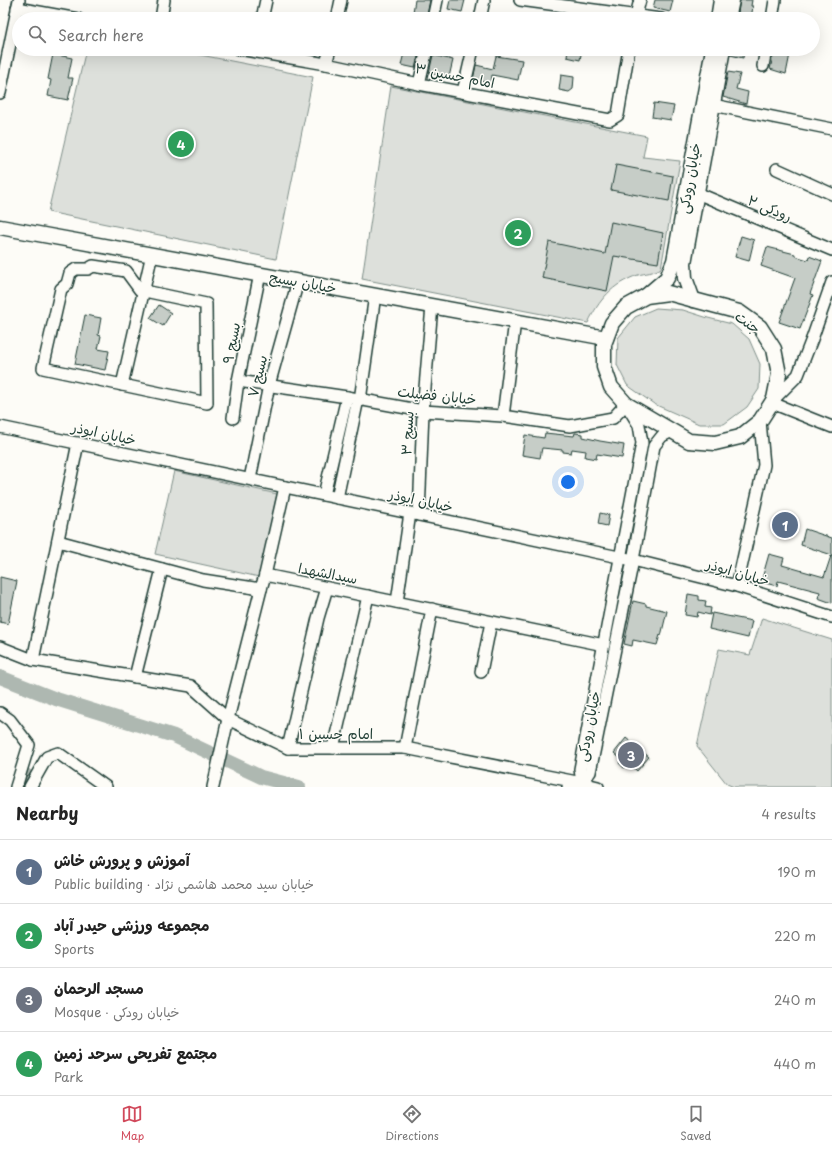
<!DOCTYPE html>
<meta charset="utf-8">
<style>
body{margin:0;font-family:"Playpen Sans","Playpen Sans Arabic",sans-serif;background:#f6f6f6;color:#222}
.you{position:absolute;left:568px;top:482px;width:14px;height:14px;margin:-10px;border:3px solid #fff;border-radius:50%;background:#1a73e8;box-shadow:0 0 0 6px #1a73e833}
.badge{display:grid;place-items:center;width:26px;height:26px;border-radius:50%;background:#d1495b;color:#fff;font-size:13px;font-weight:700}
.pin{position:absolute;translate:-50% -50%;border:2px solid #fff;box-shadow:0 1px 4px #0006}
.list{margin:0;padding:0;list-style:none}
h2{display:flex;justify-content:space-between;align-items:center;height:52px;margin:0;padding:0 16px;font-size:17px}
h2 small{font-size:13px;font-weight:400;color:#767676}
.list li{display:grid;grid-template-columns:26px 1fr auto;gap:12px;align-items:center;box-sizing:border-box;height:64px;padding:0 16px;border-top:1px solid #e0e0e0}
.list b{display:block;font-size:15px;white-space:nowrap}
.list p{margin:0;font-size:13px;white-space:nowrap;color:#767676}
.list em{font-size:13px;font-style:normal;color:#767676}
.icon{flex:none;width:22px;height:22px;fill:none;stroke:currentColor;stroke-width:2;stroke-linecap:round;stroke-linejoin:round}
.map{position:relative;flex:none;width:832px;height:787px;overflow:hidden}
.search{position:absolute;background:#fff;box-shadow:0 4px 16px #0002;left:12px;right:12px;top:12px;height:44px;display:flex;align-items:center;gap:10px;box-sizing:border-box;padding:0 14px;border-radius:22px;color:#767676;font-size:15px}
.sheet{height:308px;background:#fff}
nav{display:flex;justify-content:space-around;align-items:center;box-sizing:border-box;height:56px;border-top:1px solid #e0e0e0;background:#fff;font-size:11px;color:#767676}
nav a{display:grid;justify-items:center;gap:2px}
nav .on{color:#d1495b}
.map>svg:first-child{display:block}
.green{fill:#dde0db;stroke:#7e8e88}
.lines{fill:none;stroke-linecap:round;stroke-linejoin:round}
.canal{stroke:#aeb8b1;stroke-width:8}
.river{stroke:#aeb8b1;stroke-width:14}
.building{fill:#c6cdc7;stroke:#1f3d34}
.minor-casing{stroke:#1f3d34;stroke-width:14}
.major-casing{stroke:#1f3d34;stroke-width:17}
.minor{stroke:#fdfcf7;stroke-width:11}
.major{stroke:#fdfcf7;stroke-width:14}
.labels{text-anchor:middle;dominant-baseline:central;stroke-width:3;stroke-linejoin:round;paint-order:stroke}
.street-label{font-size:14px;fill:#1f3d34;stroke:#fdfcf7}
</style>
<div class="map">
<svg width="832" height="787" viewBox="0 0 832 787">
<rect width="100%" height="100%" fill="#fdfcf7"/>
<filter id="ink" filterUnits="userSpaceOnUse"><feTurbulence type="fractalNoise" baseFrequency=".025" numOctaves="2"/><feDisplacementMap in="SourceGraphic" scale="8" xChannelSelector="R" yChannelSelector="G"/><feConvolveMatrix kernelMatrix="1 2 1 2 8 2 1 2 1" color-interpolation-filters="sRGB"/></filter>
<g filter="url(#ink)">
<!-- green -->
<g class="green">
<polygon points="86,49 170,49 313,77 276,259 48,212"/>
<path d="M391,86L647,136L643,157L680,161L661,268C654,273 645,273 638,275C612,284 599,300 588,323L362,279Z"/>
<polygon points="656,308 683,310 708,318 732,324 749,339 760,364 759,389 747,407 724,424 699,424 654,404 627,385 617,365 618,338 635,317"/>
<polygon points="174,471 277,494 259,577 155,554"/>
<polygon points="762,618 832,640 832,787 734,787 727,784 697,746 719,649 750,655"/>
</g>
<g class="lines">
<!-- canal -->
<polyline class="canal" points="22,787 28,773"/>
<!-- river -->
<polyline class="river" points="0,677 56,699 174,736 261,777 299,787"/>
</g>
<!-- building -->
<g class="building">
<polygon points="415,0 430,0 427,15 413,12"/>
<polygon points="450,0 465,0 462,12 448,9"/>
<polygon points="655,0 673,0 670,12 653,8"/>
<polygon points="740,0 752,0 751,6 753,6 751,19 737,19"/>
<polygon points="405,49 420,49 415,68 401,65"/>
<polygon points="568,49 582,49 580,60 567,57"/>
<polygon points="731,49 744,49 743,58 730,55"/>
<polygon points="775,49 791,49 786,74 770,69"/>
<polygon points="53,54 72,58 68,78 73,78 68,100 48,96 51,80 48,79"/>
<polygon points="433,55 453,60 449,77 429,73"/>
<polygon points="496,56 522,60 518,80 492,75 491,83 473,80 476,65 493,69"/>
<polygon points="728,72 740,74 736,89 748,92 746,104 723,97"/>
<polygon points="561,75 574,77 573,89 569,92 559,90"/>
<polygon points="654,103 674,106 671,120 652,117"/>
<polygon points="616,165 673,176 669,201 611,190"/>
<polygon points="611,222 663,233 658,263 614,256 607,291 542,278 549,242 605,254"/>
<polygon points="741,236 754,240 749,261 735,257"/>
<polygon points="767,247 795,254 795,256 808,260 809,256 822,261 810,294 813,295 800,329 779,322 795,278 761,266"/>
<polygon points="159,305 171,313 163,326 150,318"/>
<polygon points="85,315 101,318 98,335 101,336 98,349 109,351 105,370 75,364"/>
<polygon points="545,433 574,436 575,433 583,434 583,437 600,441 624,445 622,458 597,454 596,459 585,457 586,451 572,449 571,453 563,452 563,450 542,448 540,458 522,455 525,435 544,438"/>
<polygon points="600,513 609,515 607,526 598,524"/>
<polygon points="805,529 832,538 832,555 801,545"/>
<polygon points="769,554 784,558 782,565 824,577 831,556 832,557 832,603 818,598 820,592 778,581 777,586 761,582"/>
<polygon points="0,577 17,581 8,624 0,622"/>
<polygon points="688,594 699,596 699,600 706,601 705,607 711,608 710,615 698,612 697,617 685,615"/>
<polygon points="633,601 646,604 646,606 667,611 661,636 660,635 657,645 633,640 632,646 624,644"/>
<polygon points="712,613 752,621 748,638 709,629"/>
<polygon points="626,738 649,757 637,771 628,763 624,768 619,763 622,760 614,753"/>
</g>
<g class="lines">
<!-- minor casing -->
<g class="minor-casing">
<g id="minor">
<polyline points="520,0 661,19"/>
<polyline points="17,8 78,19"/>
<polyline points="161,19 164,0"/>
<polyline points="262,19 266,0"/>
<polyline points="337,19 341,0"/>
<polyline points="433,19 437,0"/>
<polyline points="480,19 484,0"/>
<polyline points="635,19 640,0"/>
<polyline points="772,19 775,0"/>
<polyline points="239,49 326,64 419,84 610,120 618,115 629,49"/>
<polyline points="326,64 330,49"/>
<polyline points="763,66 766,49"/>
<polyline points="419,84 427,49"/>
<polyline points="463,92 473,49"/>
<polyline points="0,93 19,0"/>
<polyline points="713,105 832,129"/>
<polyline points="777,169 832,194"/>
<polyline points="697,193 832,250"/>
<polygon points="93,266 126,271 140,290 206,304 207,403 43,368 61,289 67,284 70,273 76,269 88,269"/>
<polyline points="238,381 347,397 423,411 503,416 570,426 613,418 626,404 639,425 642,443 580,769 582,783"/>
<polyline points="122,385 152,254"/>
<polyline points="774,399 798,375 812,339 832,282"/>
<polyline points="360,400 375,295"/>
<polyline points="772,403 832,427"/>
<polyline points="503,416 515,321"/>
<polyline points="233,418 238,381 260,274"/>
<polyline points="0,427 633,560 737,586 832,617"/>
<polyline points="250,479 269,385 298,281"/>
<polyline points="324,495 347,397"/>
<polyline points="337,498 358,399"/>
<polyline points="419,515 423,411 432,306"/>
<polyline points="58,541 203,580 261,589 265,575 604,645"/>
<polyline points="265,575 285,487"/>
<polyline points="737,586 764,465 760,421"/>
<polyline points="397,602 410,513"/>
<polyline points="0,647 33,660 191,686 228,719 288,748 405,748 582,783 568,787"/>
<polyline points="33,660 78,443"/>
<polyline points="481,672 491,622"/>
<polyline points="135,677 162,569"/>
<polyline points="0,713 10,720 29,745 16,787"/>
<polyline points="288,748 318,618 327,588"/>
<polyline points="333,748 368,596"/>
<polyline points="405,748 432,609"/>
<polyline points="582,783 590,772 633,560 654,446 662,436 672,431"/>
<polyline points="582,783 598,787"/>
<polyline points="30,787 47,757 58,753 106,787"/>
<polyline points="213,787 228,719 261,589"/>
</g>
</g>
<!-- major casing -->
<g class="major-casing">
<g id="major">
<polyline points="718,19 721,0"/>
<polyline points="728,19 732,0"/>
<polyline points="0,227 606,338"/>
<polygon points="668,293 739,312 760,327 774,349 779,374 774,399 760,421 740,437 715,443 689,441 626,404 611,387 604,367 604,344 612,323 626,307 646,296"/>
<polyline points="646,296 667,278 674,261 713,49"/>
<polyline points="693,300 685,278 684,263 723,49"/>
</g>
</g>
<!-- minor -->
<use href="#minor" class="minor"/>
<!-- major -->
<use href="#major" class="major"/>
</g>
</g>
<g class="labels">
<!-- street labels -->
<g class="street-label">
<text transform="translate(455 75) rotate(11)">امام حسین ۳</text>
<text transform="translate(689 178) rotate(-80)">خیابان رودکی</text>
<text transform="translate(770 208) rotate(23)">رودکی ۲</text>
<text transform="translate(303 282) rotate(10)">خیابان بسیج</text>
<text transform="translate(748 322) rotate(36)">جنت</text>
<text transform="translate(231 343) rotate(-79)">بسیج ۹</text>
<text transform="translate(257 376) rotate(-76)">بسیج ۷</text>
<text transform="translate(437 395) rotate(6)">خیابان فضیلت</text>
<text transform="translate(104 433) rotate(12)">خیابان ابوذر</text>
<text transform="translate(407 433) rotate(-87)">بسیج ۳</text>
<text transform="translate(421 500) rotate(12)">خیابان ابوذر</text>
<text transform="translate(738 572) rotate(16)">خیابان ابوذر</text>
<text transform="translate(328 573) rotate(11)">سیدالشهدا</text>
<text transform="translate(588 726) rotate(-79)">خیابان رودکی</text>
<text x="336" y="733">امام حسین ۱</text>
</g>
</g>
</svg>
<div class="you"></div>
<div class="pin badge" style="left:785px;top:525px;background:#5c6f8a">1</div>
<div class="pin badge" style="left:518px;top:233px;background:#2e9e5b">2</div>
<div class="pin badge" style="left:631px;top:755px;background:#6b7280">3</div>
<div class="pin badge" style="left:181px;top:144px;background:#2e9e5b">4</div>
<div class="search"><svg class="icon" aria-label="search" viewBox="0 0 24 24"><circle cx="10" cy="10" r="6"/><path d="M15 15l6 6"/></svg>Search here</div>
</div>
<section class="sheet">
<h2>Nearby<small>4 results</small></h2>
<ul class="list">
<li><span class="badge" style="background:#5c6f8a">1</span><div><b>آموزش و پرورش خاش</b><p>Public building · خیابان سید محمد هاشمی نژاد</p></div><em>190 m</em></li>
<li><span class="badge" style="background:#2e9e5b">2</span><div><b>مجموعه ورزشی حیدر آباد</b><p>Sports</p></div><em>220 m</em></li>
<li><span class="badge" style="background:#6b7280">3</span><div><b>مسجد الرحمان</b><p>Mosque · خیابان رودکی</p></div><em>240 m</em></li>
<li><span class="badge" style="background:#2e9e5b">4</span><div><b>مجتمع تفریحی سرحد زمین</b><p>Park</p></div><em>440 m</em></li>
</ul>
</section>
<nav>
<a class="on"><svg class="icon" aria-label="map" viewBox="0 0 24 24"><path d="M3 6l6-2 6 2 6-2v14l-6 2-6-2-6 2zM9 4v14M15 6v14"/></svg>Map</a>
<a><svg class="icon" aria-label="directions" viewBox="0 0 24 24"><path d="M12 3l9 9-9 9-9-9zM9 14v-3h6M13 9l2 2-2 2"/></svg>Directions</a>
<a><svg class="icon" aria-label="saved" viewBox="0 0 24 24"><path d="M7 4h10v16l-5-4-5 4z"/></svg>Saved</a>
</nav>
